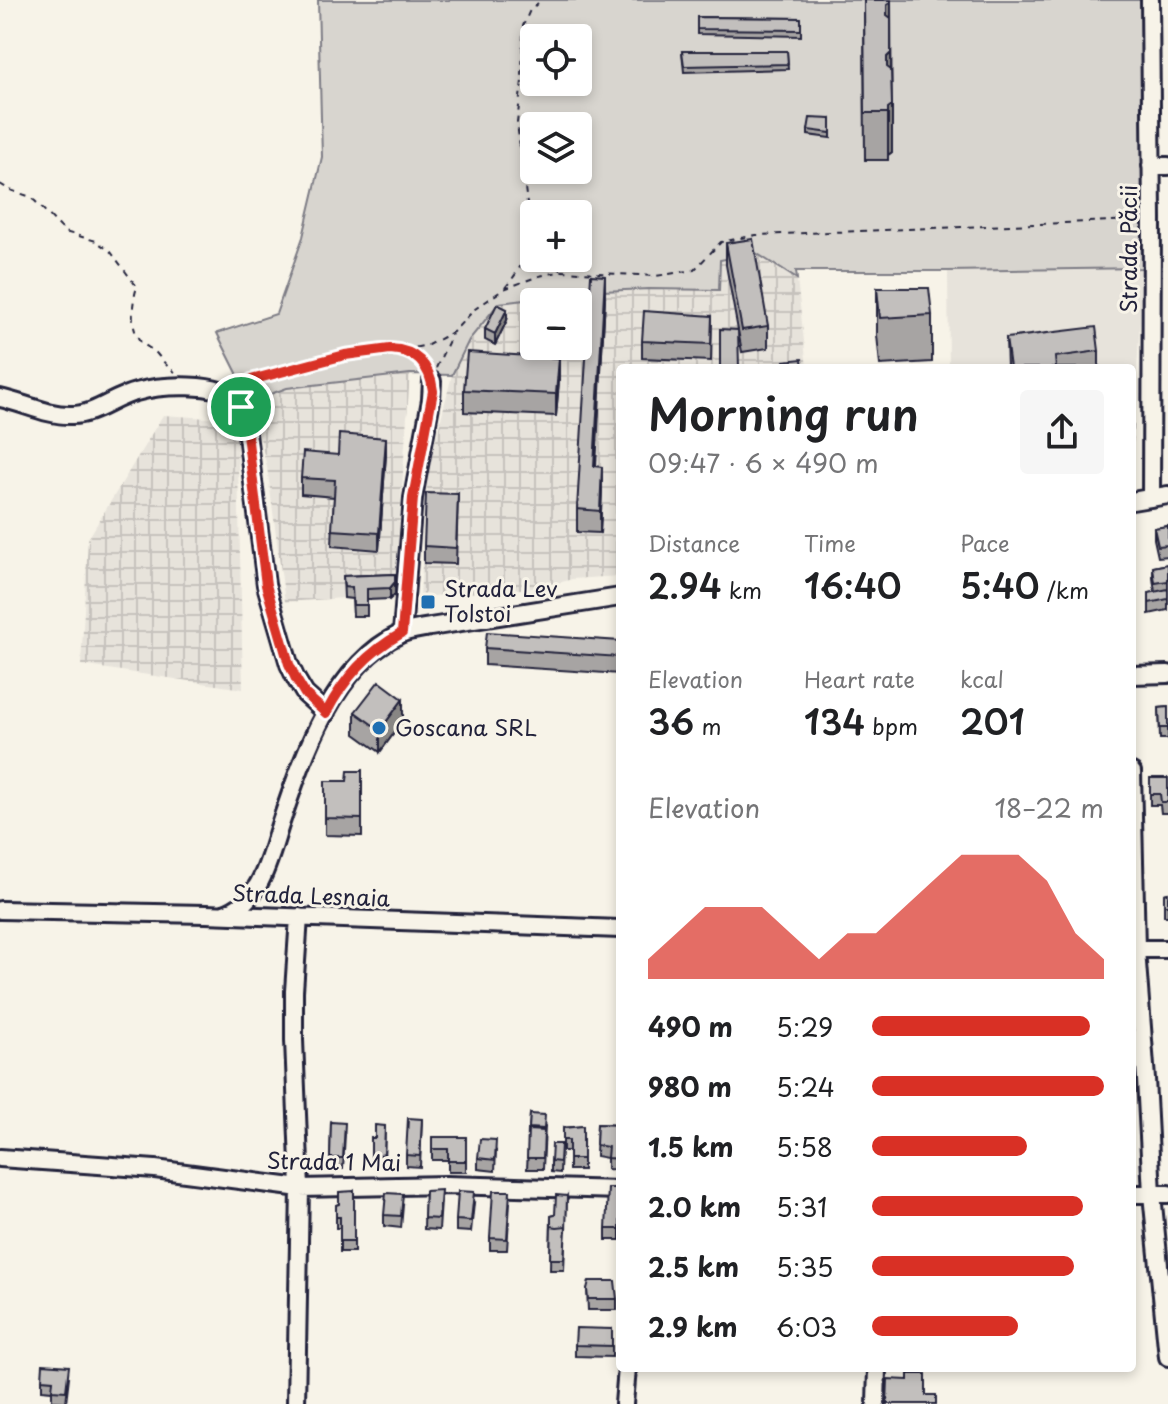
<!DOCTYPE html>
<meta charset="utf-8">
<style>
:root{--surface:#fff;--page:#f6f6f6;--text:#202124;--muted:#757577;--accent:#d93025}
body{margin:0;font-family:"Playpen Sans",sans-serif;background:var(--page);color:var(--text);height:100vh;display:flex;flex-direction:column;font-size:30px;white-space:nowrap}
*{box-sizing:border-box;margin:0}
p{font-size:26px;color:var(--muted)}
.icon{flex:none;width:44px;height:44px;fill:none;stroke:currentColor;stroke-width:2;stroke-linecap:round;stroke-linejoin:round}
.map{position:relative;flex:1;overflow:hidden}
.panel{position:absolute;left:616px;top:364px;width:520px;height:1008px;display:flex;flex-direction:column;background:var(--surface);border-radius:8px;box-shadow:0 4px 12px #0003}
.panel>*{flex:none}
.buttons{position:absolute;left:520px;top:24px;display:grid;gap:16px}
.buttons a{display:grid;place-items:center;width:72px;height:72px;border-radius:8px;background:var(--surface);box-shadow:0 4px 12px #0003;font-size:40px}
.pin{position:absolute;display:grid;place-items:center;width:68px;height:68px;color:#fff;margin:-34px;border:4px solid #fff;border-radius:50%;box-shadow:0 2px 8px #0007}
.round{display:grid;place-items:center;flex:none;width:84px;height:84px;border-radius:8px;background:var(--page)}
.summary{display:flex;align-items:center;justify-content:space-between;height:136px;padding:0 32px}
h1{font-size:44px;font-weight:600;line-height:60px}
.metrics{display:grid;grid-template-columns:repeat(3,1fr);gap:12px;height:136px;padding:8px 32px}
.metrics div{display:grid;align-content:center}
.metrics b{font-size:34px;font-weight:600}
.metrics small{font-size:22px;font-weight:400}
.metrics p{font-size:22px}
.chart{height:224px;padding:16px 32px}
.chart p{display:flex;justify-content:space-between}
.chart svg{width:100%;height:144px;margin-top:8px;fill:var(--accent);opacity:.7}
ul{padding:0 32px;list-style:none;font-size:26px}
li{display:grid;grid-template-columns:128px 96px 1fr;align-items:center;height:60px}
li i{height:20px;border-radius:10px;background:var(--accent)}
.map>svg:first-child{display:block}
.built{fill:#e7e3db}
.industrial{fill:url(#industrial-grid);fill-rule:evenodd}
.garden{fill:#d8d5cf;stroke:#7d7c85;stroke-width:2;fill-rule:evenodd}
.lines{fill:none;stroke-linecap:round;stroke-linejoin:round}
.minor-casing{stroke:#22223b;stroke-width:22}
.path{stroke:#22223b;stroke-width:2;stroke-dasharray:6 6;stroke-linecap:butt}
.minor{stroke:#f7f3e8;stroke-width:16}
.wall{fill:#a7a4a3;stroke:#22223b;stroke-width:2}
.shaded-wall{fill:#888684;stroke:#22223b;stroke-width:2}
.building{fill:#c2bfbd;stroke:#22223b;stroke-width:2}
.route-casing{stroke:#fff;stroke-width:16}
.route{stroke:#d93025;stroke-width:10}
.poi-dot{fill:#1f6fb2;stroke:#f7f3e8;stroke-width:3}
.labels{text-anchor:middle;stroke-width:6;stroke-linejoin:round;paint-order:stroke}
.street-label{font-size:22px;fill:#22223b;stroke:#f7f3e8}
.poi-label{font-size:22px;fill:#22223b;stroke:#f7f3e8;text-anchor:start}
</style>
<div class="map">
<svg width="1168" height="1404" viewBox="0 0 1168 1404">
<defs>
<pattern id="industrial-grid" width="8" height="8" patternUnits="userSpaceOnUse" patternTransform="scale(2)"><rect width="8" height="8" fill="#e7e3db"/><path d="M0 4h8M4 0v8" fill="none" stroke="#c6c2bd"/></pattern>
</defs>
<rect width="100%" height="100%" fill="#f7f3e8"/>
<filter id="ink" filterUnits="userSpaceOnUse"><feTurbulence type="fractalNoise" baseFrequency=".0125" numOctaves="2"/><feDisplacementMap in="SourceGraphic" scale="16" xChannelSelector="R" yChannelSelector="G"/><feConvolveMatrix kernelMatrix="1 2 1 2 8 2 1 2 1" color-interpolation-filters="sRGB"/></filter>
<g filter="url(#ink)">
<path class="built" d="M1143,268L1135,405H1132V368H949L948,271Z"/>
<path class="industrial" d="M756,253L797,279L807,368H620V576L572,579L545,587L420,597L428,471L452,375L469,340L499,303L601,291L649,289L718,290L720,259ZM534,302H578V346H534Z
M410,374L395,586L390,599L344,598L285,602L267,467L251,402L287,388Z
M163,415L237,420L243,689L81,665L88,539Z"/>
<path class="garden" d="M318,0H1144L1143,268L948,271H796L797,279L756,253L720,260L719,290L649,289L601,291L499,303L469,340L452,375L410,374L287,388L251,401L217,333L276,314L303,237L322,157ZM534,38H578V82H534ZM534,126H578V170H534ZM534,214H578V258H534Z"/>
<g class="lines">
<defs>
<path id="minor" d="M1150,0L1152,219L1151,498
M1151,166H1168
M0,398C24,403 48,416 72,415C95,415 114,397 136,392C160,385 220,381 237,401C241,406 243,413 245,418L266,585L289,664L296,679L305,694L326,713
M1132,501L1168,495
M402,633L413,498L431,400L432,381
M1132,675L1168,674
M1132,772L1136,950L1146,1079L1152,1194L1168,1357
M0,910L206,914L620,929
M224,914C261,902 269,859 280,825C302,760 332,666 400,634C409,630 420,629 430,627L620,597
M1132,949H1168
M0,1158L155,1169L300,1188L446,1185L620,1190
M1132,1194H1168
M296,1404L300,1188L294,1040V991L299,917
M624,1404L627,1368
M876,1404L877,1368"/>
</defs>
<use href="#minor" class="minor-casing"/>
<path class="path" d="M0,184L10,190L28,196L35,201L65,232L96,241L111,252L137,287C132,302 129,330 142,343C146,347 153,349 157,354C163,361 167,367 175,372
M534,230L527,204L517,123L522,81L523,26L530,10L539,2
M547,258L561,270
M505,288C524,265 530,251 530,221
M404,350L428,345L443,337L453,332L475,309L504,289L539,276L562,271L656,276L694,270L721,242L756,235L1139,220
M436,368L452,334
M245,390L251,380L259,377L345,355L390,349L404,350L414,355L426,369
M1132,443L1133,420"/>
<use href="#minor" class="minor"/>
</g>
<path class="wall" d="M864,0H891L892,152L888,155V160H865Z
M697,17L801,18V36L697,34Z
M682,51H787L788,69L684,72Z
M831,119V138L808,135V130Z
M726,243L768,326V348L742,352L726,265Z
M877,288L932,315V362L880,365L877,335Z
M605,298L596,466L602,489L600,533L577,532V509Z
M712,316L711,361L642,358V341Z
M507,320L495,345L485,340V329Z
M1006,338L1099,351V368H1007Z
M559,380L556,416L464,412V390Z
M386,454L379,550L332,546L334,497L301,494V478L338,455Z
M458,494L456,564L424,563V546Z
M1168,526V556L1158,557L1154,539V528Z
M1168,564V610L1149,614V593L1155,592L1153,578V567Z
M395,574V594L390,599L367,600V616H353L352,599L344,598L343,576Z
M620,641V674L485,665V648Z
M1168,707V739H1160L1159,708Z
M355,712L403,721L380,752L355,734Z
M362,771V836L325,835V818Z
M1150,778H1168V813H1161L1160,805H1150Z
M1168,893V916H1164V894Z
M530,1114L545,1126L543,1169H527Z
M422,1119L420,1167L406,1166V1155Z
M331,1122L345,1134L343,1169H330Z
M597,1124L620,1125V1170L607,1169V1158L596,1156Z
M583,1126V1170H569V1151H563V1128Z
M432,1137H466V1172H448V1160H432Z
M371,1138H375L384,1165L377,1168L371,1166Z
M561,1144L560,1173L551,1172V1161Z
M496,1151L495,1171L478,1169V1158Z
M620,1188V1240H606V1229Z
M354,1191V1252H340V1228H336V1205L339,1204Z
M425,1191L441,1201L439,1230L424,1229Z
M567,1196L564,1270H550L551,1216L555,1215Z
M510,1202L507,1250H490V1238Z
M474,1203L471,1232L456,1231V1220Z
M403,1205L401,1228L384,1226V1215Z
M587,1289L617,1299V1310H588Z
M612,1329V1357L575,1356V1345Z
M69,1377L66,1402L52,1401V1391L42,1390V1379Z"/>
<path class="shaded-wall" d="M891,2V49L887,15V5Z
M891,53V100L887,104V57Z
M892,105V152L888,155V108Z
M605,276V298L594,488V466Z
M507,309V320L495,345V334Z
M559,358V380L556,416V394Z
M386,438V454L379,550V533Z
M602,467V489L600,533V511Z
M395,582V594L390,599V588Z
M403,699V721L380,752V730Z
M385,1126L384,1165L377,1168V1156Z"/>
<path class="building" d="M864,0H891V2L887,5V15L891,18V53L887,57V67L891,70L892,105L888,108V113H865Z
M697,17L801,18V30L697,29Z
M682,51H787L788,64L684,66Z
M810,118L831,119V133L808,130Z
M753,239L768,326L742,330L726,243Z
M591,275L605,276L594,466L602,467L600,511L577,509Z
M877,288H929L932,315L880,318Z
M497,304L507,309L495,334L485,329Z
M644,311L712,316L711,344L642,341Z
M1096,327L1099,351L1055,357L1056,368H1010L1006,338Z
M720,329L738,330L739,368H720Z
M467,352L559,358L556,394L464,390Z
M802,359L803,368H784V361Z
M339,434L386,438L379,533L332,530L335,480L301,478L303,452L338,455Z
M426,493L458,494L456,548L424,546Z
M1168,526V545L1158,546L1154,528Z
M1168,564V581L1155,583L1153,567Z
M395,574V582L390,588L367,589V605H353L352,588L344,587L343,576Z
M1168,589V599L1149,603V593Z
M487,632L620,641V657L485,648Z
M379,681L403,699L380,730L355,712Z
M1168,707V728H1160L1159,708Z
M348,771H362V819L325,818V781H347Z
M1150,778H1168V802H1161L1160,794H1150Z
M1168,893V905H1164V894Z
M530,1114L545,1115L544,1129L529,1128Z
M408,1118L422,1119L420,1156L406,1155Z
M331,1122L345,1123L343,1158H330Z
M597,1124L620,1125V1159L607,1158L608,1147L596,1145Z
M375,1125L385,1126L384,1154L377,1156L371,1155V1138H375Z
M583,1126V1159H569V1140H563V1128Z
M528,1130L544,1131L543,1158H527Z
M432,1137H466V1161H448V1149H432Z
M480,1139L496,1140L495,1160L478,1158Z
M552,1144H561L560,1162L551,1161Z
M608,1188H620V1229H606Z
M441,1190L439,1219L424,1218L425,1191Z
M354,1191V1241H340V1217H336V1205L339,1204V1192Z
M458,1191L474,1192L471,1221L456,1220Z
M493,1191H510L507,1239L490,1238Z
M386,1193L403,1194L401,1216L384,1215Z
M556,1195L567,1196L566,1232V1226L557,1227L551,1226V1216L555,1215Z
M551,1226L557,1227L566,1226L564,1259H550Z
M589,1281H615L617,1299H588L587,1289Z
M576,1328L612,1329V1346L575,1345Z
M43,1364L69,1366L66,1391L52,1390L53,1380L42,1379Z
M908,1374H926V1395H936V1404H887L888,1379L908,1380Z"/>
</g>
<g class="lines" filter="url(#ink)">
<defs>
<path id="route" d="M390,349C415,350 430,364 433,391L413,498L402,633C367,653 345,677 326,713L305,694L296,679L289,664L266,585L245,418C240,405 241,391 251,380L345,355Z"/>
</defs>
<use href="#route" class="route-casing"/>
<use href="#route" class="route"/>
</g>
<g class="poi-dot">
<rect x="420" y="594" width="16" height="16" rx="4"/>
<circle cx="379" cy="728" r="8"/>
</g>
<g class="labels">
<g class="street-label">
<text transform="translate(1129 249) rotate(-90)" y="8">Strada Păcii</text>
<text transform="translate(311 896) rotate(2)" y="8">Strada Lesnaia</text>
<text transform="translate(334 1162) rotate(1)" y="8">Strada 1 Mai</text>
</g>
<g class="poi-label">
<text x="444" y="597">Strada Lev<tspan x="444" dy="25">Tolstoi</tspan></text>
<text x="395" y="736">Goscana SRL</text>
</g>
</g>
</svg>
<div class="buttons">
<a><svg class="icon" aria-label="locate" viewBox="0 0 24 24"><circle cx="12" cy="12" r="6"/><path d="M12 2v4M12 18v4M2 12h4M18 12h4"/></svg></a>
<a><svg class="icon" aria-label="layers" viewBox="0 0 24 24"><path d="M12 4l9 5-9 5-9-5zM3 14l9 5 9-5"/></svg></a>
<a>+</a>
<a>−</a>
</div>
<div class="pin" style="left:241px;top:407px;background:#1e9e55"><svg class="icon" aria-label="arrive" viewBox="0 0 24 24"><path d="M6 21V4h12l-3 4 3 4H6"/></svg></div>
<section class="panel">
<div class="summary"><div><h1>Morning run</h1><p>09:47 · 6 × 490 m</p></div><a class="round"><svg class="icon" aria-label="share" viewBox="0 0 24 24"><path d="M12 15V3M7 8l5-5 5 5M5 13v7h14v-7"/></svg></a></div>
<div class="metrics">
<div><p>Distance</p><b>2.94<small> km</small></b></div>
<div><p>Time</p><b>16:40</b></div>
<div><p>Pace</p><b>5:40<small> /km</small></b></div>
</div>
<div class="metrics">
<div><p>Elevation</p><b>36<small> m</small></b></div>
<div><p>Heart rate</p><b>134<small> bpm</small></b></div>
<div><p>kcal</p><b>201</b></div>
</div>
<div class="chart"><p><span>Elevation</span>18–22 m</p>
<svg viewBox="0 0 160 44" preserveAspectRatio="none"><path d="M0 44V38L10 30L20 22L30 22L40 22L50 30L60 38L70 30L80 30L90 22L100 14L110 6L120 6L130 6L140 14L150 30L160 38V44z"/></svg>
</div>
<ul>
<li><b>490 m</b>5:29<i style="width:94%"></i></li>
<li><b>980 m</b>5:24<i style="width:100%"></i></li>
<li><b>1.5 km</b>5:58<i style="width:67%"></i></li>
<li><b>2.0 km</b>5:31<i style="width:91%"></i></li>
<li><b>2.5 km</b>5:35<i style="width:87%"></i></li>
<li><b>2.9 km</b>6:03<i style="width:63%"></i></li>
</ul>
</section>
</div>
